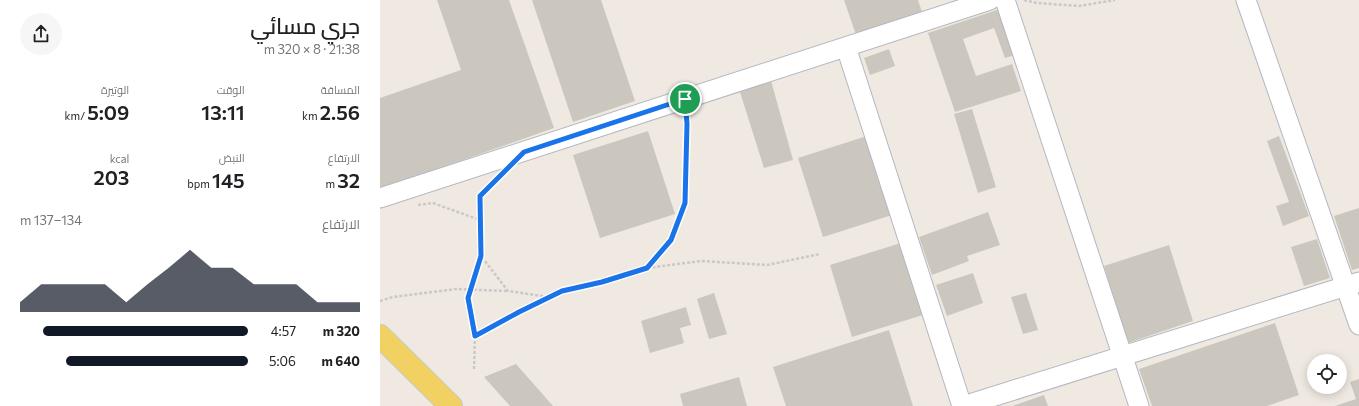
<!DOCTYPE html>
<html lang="ar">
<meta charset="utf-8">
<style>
:root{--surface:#fff;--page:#f6f6f6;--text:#202124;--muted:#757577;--accent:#111827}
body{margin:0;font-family:Commissioner,Cairo,sans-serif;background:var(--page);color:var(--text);direction:rtl;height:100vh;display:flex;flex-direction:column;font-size:15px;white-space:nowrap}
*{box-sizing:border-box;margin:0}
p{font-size:13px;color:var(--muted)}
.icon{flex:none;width:22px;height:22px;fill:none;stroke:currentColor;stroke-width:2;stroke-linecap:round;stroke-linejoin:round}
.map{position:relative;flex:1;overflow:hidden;direction:ltr}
.sheet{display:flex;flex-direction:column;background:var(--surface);width:380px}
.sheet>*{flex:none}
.buttons{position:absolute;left:927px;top:354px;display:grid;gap:8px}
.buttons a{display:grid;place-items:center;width:40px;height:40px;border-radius:50%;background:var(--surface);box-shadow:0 2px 10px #0003;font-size:20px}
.pin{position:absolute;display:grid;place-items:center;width:34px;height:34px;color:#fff;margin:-17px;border:2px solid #fff;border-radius:50%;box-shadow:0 1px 4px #0007}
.round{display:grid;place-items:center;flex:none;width:42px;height:42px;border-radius:21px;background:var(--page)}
.overview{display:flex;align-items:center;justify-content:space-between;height:68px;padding:0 20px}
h1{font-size:22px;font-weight:600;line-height:30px}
.stats{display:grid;grid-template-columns:repeat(3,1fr);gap:6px;height:68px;padding:4px 20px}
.stats div{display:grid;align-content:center}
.stats b{font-size:20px;font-weight:600}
.stats small{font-size:11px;font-weight:400}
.stats p{font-size:11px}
.chart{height:112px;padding:8px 20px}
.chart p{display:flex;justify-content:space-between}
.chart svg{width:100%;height:72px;margin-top:4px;fill:var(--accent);opacity:.7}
ul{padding:0 20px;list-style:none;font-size:13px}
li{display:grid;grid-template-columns:64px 48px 1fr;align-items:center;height:30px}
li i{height:10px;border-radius:5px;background:var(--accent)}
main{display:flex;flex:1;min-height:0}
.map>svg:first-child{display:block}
.building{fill:#cbc7bf}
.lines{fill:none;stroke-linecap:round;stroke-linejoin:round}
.street-casing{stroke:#b4b7c1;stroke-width:21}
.primary-casing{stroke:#c9c9c9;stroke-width:24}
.path{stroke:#c9c9c9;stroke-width:2.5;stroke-dasharray:3 2;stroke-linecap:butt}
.street{stroke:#fff;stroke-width:19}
.primary{stroke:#f2d163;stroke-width:22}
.route-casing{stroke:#fff;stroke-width:8}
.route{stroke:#1a73e8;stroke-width:5}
</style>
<main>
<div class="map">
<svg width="979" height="406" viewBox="0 0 979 406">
<rect width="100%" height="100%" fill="#efe9e1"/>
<path class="building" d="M57,0H129L174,128L0,189V98L81,70Z
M152,0H221L255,101L193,122Z
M464,0H538L542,12L476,35Z
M620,9L635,55L625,58L614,28L583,39L596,76L632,64L641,91L575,112L548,33Z
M509,49L515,66L490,75L484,58Z
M390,77L413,160L384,168L359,89Z
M592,109L616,187L598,193L574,114Z
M268,131L295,214L220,238L193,155Z
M487,136L512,215L443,237L418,158Z
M899,136L929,216L903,226L896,206L909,202L887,141Z
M979,208V268L972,270L954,216Z
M608,212L620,245L587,256L589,261L552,275L539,237Z
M937,239L950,278L924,286L911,247Z
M521,243L543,315L472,337L450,265Z
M789,245L813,321L748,343L724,266Z
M593,273L603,303L567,316L556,285Z
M334,293L347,334L329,339L317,299Z
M646,293L658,330L643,334L631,297Z
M306,307L311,325L300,328L304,343L270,353L261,321Z
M895,323L919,395L887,406H772L759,369Z
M509,330L533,406H406L393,367Z
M136,364L173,406H130L104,377Z
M359,377L367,406H303L300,394Z
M979,379V406H955L976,399L970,382Z
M664,395L668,406H632Z"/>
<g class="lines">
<defs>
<path id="street" d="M625,0L759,406
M866,0L979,325
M466,47L582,406
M0,198L610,0
M583,406L979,282"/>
<path id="primary" d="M0,336L71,406"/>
</defs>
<use href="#street" class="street-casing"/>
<use href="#primary" class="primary-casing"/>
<path class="path" d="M644,0L657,3L699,6L735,0
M116,179L100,196L101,256L128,291L169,297
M38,205L53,203L100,220
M268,268L291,240L305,203L306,116
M0,301L13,297L76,289L128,291
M95,335L88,298L101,256
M94,369L95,335L139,312L182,291L222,282L267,268L321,261L387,265L440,254"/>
<use href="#street" class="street"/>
<use href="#primary" class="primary"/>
</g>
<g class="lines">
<defs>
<path id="route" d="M305,99L307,124L305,203L291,240L267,268L222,282L182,291L139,312L95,336L88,298L101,256L100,196L144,152Z"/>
</defs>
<use href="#route" class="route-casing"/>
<use href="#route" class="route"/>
</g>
</svg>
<div class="buttons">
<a><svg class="icon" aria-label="locate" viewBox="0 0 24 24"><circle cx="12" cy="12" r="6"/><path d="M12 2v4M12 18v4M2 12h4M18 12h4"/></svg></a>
</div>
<div class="pin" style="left:305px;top:99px;background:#1e9e55"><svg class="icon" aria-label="arrive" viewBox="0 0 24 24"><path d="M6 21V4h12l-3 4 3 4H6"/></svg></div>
</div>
<section class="sheet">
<div class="overview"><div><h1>جري مسائي</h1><p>21:38 · 8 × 320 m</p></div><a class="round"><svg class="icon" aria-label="share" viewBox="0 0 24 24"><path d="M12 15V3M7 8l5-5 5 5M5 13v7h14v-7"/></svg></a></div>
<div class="stats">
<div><p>المسافة</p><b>2.56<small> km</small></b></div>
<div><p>الوقت</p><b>13:11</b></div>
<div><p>الوتيرة</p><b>5:09<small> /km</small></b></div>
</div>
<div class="stats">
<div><p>الارتفاع</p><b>32<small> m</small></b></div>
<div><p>النبض</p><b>145<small> bpm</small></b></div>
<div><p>kcal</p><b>203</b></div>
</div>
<div class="chart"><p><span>الارتفاع</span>134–137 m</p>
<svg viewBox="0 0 160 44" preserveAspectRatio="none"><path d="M0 44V38L10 27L20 27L30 27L40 27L50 38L60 27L70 17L80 6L90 17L100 17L110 27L120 27L130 27L140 38L150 38L160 38V44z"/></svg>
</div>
<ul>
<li><b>320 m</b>4:57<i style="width:90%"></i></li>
<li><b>640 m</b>5:06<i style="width:80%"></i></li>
</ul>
</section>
</main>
